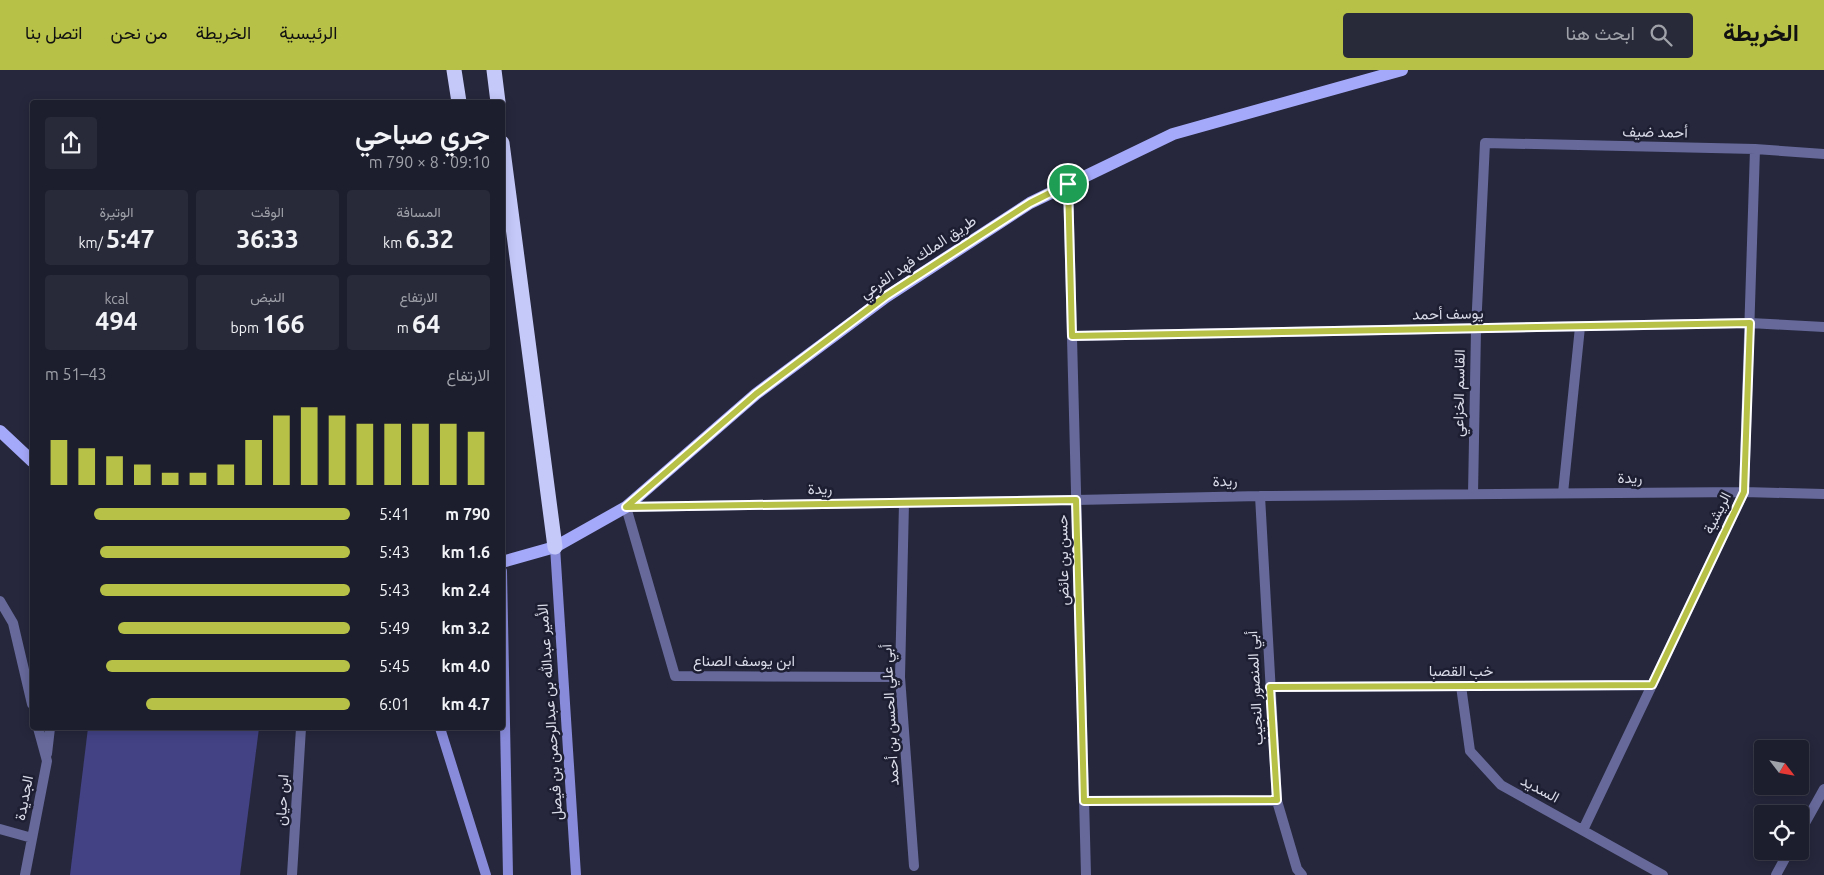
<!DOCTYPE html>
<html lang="ar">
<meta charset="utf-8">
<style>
:root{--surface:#1c1d2d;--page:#292a39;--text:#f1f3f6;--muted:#a0a2aa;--line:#3a3b49;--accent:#b8c147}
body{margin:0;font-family:Ubuntu,Vazirmatn,sans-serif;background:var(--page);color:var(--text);direction:rtl;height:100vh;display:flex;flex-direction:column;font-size:19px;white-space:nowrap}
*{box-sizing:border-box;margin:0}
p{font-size:16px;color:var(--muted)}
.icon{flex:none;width:28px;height:28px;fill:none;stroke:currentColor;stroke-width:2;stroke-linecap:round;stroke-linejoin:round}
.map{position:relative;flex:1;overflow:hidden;direction:ltr}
.panel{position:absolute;left:30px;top:30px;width:475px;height:630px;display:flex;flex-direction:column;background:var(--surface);border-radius:5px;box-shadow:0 2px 12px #0003,0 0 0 1px var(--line);direction:rtl}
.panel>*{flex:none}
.needle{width:32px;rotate:121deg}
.buttons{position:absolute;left:1754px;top:670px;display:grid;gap:10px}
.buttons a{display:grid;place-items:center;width:55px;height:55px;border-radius:5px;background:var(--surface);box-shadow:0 2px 12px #0003,0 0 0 1px var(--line);font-size:25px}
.pin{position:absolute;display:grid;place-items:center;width:42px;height:42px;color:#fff;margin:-21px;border:2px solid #fff;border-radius:50%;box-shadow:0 1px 5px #0007}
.round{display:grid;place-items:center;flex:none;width:52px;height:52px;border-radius:5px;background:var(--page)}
.head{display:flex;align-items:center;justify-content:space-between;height:85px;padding:0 15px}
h1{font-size:28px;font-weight:600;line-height:38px}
.figures{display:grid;grid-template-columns:repeat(3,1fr);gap:8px;height:85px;padding:5px 15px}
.figures div{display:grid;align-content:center;border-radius:5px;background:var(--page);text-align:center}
.figures b{font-size:25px;font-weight:600}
.figures small{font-size:14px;font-weight:400}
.figures p{font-size:14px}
.chart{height:140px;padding:10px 15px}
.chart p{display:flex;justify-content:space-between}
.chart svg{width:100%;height:90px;margin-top:5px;stroke:var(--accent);stroke-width:6}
ul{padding:0 15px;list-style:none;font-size:16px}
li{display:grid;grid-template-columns:80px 60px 1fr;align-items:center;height:38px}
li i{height:12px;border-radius:6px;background:var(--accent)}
header{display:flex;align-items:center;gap:30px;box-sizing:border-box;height:70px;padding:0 25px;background:var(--accent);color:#111}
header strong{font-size:24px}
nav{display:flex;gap:28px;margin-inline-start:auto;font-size:18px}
.search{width:350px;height:45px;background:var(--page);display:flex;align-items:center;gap:12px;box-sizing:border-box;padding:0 18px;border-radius:5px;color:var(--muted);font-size:19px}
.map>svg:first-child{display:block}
.green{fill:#434285}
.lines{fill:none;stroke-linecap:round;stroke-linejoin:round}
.street{stroke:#66699a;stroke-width:10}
.secondary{stroke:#888bda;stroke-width:10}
.primary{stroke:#a5a9fa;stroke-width:12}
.highway{stroke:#c5c9fa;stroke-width:15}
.route-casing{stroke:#fff;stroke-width:10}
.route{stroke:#b8c147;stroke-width:6}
.labels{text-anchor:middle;stroke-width:5;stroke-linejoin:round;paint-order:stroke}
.street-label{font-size:15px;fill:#dadbe9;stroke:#1d1e31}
</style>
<header>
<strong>الخريطة</strong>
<div class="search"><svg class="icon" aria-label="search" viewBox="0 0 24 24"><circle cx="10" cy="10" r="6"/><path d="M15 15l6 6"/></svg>ابحث هنا</div>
<nav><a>الرئيسية</a><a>الخريطة</a><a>من نحن</a><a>اتصل بنا</a></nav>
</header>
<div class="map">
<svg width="1824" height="805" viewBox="0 0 1824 805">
<rect width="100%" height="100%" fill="#26273c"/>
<path class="green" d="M88,658H259L240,805H70Z"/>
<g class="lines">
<path class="street" d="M1068,114L1086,805
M1072,266L1750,253L1824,257
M1563,423L1580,257
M1473,424L1476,259L1485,73L1755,79L1824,84
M1260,426L1277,731L1297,799L1302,805
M904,433L900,607L914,796
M0,531L13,553L32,634
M900,607L675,606L626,437L1076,430L1260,426L1744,422L1824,424
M1461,616L1470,681L1501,715L1663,805
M1270,617L1652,615
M47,684L50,658
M1084,731H1277
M0,759L32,768
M1583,760L1744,422L1755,79
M1800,762L1824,719
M25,805L47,691L38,658
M292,805L301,658
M1776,805L1789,781"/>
<path class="secondary" d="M555,477L576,805
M502,501L508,805
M440,658L486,805"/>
<path class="primary" d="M0,361L32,391
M502,492L555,477L626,437L756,324L886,227L1030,133L1173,64L1402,0"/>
<path class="highway" d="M454,0L459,32
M494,0L498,32
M502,73L555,477"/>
</g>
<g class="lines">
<defs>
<path id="route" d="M1068,114L1072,266L1750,253L1744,422L1652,615L1270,617L1277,730L1084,731L1076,430L626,437L756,324L886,226L1030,133Z"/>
</defs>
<use href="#route" class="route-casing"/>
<use href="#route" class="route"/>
</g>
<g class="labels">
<g class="street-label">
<text transform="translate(1655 62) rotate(1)" y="5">أحمد ضيف</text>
<text transform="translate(918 187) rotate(-34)" y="5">طريق الملك فهد الفرعي</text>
<text transform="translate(1448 244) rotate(-1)" y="5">يوسف أحمد</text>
<text transform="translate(1459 323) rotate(-89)" y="5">القاسم الخزاعي</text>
<text x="1630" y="413">ريدة</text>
<text transform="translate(1225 411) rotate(-2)" y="5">ريدة</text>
<text transform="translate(820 419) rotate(-1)" y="5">ريدة</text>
<text transform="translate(1717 443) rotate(-64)" y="5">الريشية</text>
<text transform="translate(1063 490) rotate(-91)" y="5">حسن بن عائض</text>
<text x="744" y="596">ابن يوسف الصناع</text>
<text x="1461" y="606">خب القصبا</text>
<text transform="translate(1255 618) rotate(-93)" y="5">أبي المنصور النجيب</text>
<text transform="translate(550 642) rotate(-94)" y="5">الأمير عبدالله بن عبدالرحمن بن فيصل</text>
<text transform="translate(890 645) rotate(-93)" y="5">أبي علي الحسن بن أحمد</text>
<text transform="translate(1540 719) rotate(28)" y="5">السديد</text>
<text transform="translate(24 728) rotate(-79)" y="5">الجديدة</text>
<text transform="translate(282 730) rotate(-87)" y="5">ابن حيان</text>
</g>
</g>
</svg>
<div class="buttons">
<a><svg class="needle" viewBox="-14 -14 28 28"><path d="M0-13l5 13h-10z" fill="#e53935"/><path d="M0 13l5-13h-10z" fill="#a0a2aa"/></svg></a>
<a><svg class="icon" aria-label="locate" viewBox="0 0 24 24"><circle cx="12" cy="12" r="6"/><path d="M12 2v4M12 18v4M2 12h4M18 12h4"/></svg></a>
</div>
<div class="pin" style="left:1068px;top:114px;background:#1e9e55"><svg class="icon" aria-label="arrive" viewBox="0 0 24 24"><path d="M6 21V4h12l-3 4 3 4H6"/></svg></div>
<section class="panel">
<div class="head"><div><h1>جري صباحي</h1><p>09:10 · 8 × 790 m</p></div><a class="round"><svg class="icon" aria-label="share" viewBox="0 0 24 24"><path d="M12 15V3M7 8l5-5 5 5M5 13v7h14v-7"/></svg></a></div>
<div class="figures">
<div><p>المسافة</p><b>6.32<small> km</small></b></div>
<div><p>الوقت</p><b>36:33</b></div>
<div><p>الوتيرة</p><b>5:47<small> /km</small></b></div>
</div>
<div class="figures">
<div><p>الارتفاع</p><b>64<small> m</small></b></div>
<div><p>النبض</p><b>166<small> bpm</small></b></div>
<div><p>kcal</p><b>494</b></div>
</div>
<div class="chart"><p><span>الارتفاع</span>43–51 m</p>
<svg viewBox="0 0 160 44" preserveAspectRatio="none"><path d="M5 44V22M15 44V26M25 44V30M35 44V34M45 44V38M55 44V38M65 44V34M75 44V22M85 44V10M95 44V6M105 44V10M115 44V14M125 44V14M135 44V14M145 44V14M155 44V18"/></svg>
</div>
<ul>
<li><b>790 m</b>5:41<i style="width:84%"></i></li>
<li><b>1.6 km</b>5:43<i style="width:82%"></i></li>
<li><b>2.4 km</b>5:43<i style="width:82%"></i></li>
<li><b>3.2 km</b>5:49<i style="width:76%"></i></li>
<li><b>4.0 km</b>5:45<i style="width:80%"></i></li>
<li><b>4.7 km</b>6:01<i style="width:67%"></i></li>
</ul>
</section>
</div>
